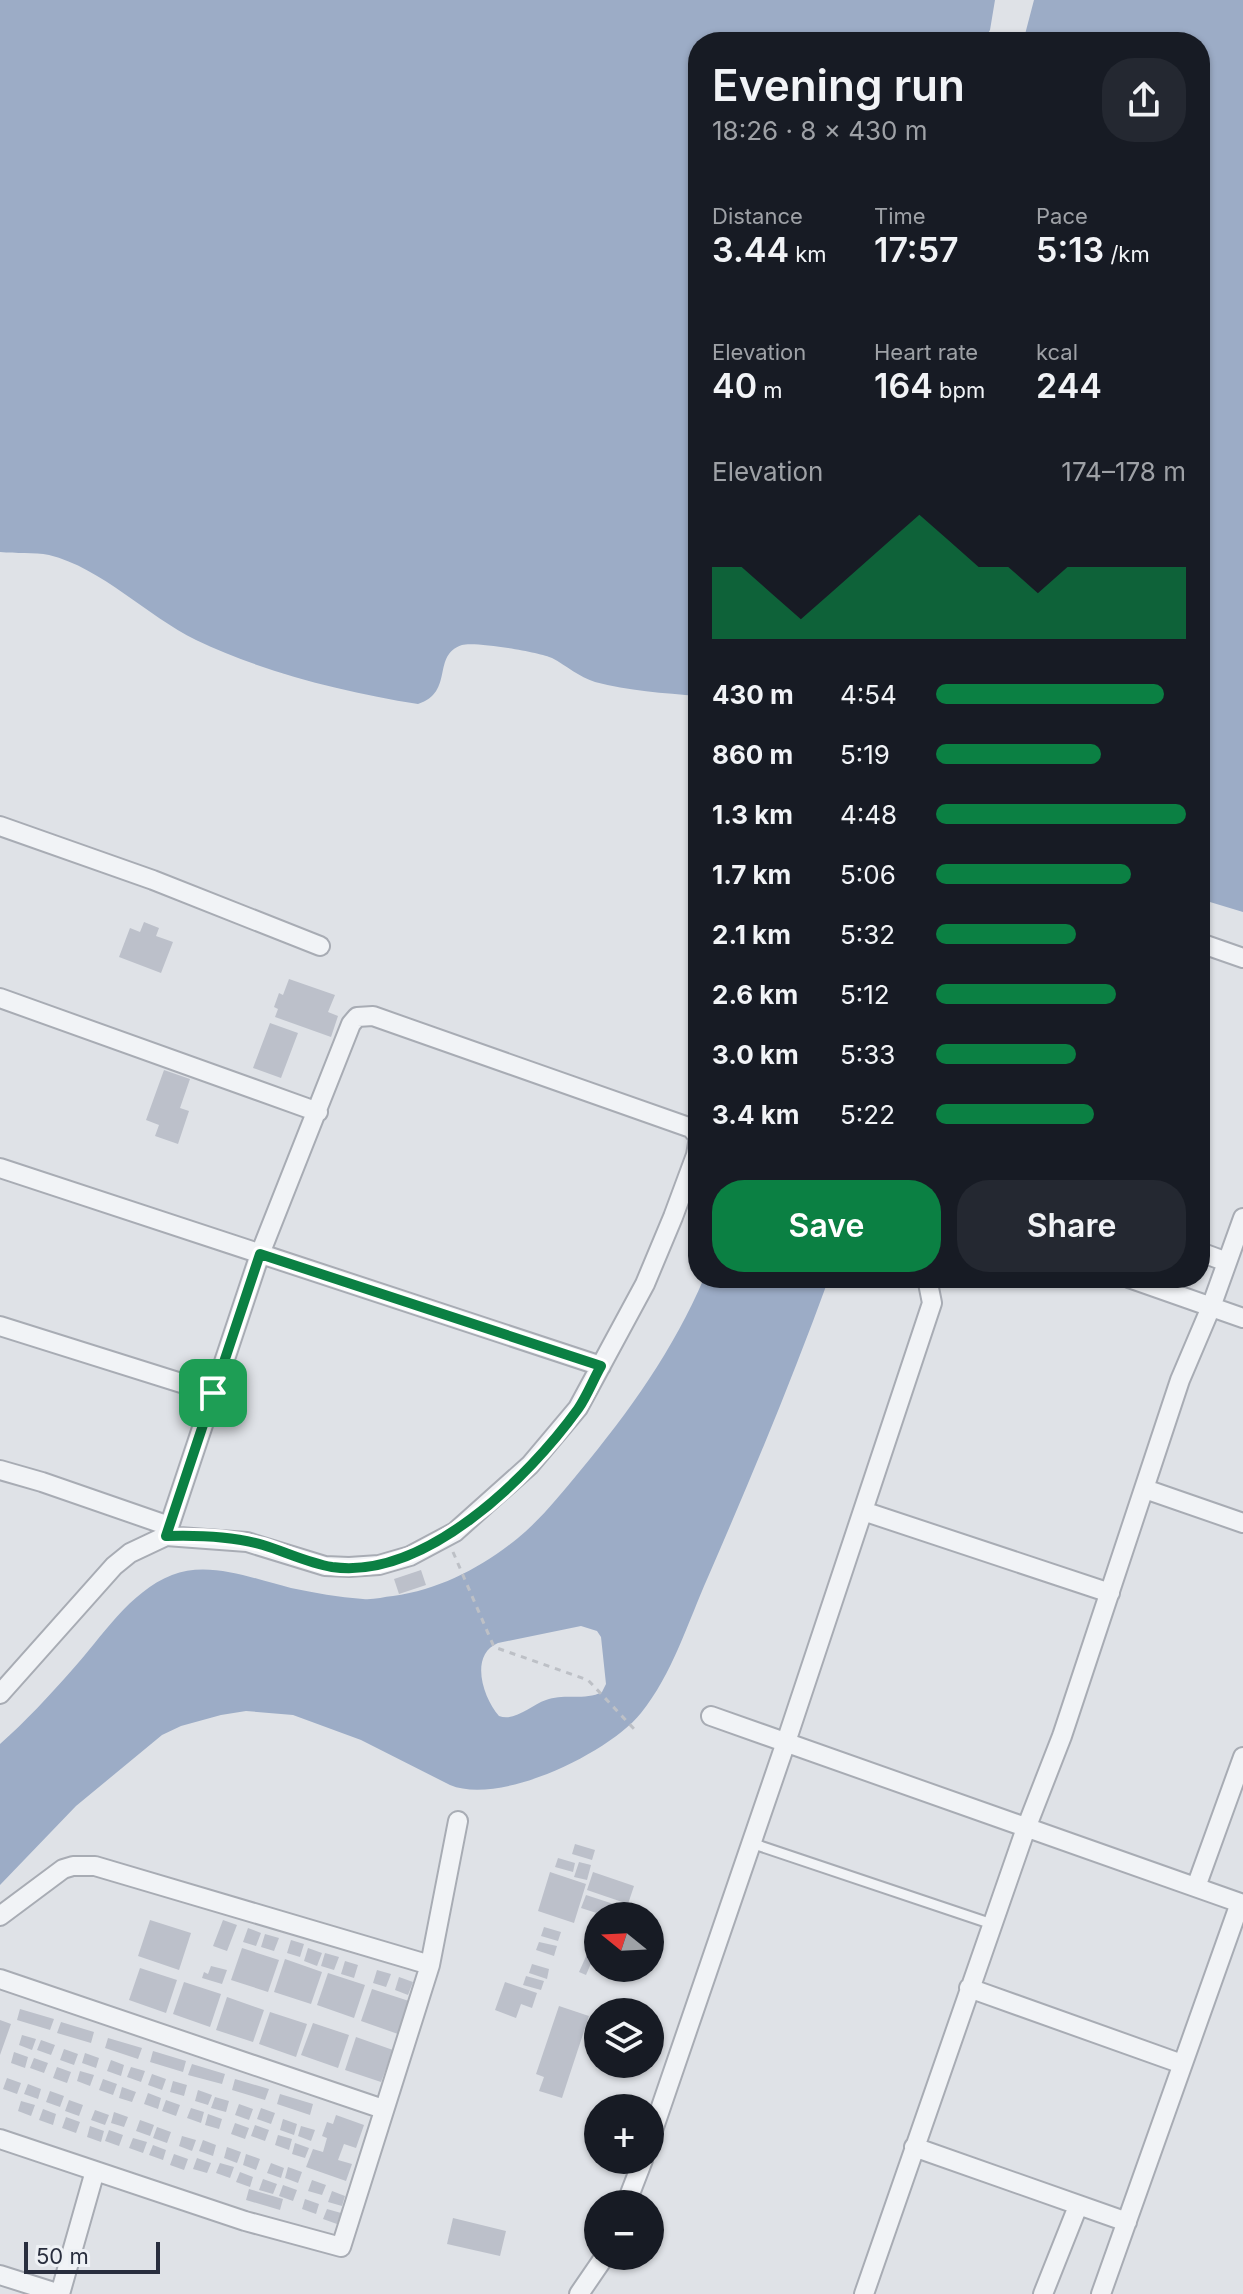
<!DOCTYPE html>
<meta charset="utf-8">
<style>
:root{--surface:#171b24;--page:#242831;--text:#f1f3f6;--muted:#9ea1a6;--accent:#0b8043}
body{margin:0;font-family:Inter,sans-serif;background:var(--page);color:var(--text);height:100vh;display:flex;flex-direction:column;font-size:30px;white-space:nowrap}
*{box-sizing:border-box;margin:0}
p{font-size:26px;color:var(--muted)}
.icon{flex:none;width:44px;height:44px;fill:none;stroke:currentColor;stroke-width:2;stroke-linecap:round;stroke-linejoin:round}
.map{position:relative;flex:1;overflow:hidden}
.sheet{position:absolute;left:688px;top:32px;width:522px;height:1256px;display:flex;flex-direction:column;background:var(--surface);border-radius:32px;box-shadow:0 2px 6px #0004}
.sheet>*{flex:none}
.needle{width:52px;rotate:288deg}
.controls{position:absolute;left:584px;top:1902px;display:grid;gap:16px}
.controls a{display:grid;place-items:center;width:80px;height:80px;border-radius:50%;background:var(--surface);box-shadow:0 2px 6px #0004;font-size:40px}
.scale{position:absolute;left:24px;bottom:20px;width:136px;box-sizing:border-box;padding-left:8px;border:4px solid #292e3e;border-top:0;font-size:22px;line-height:28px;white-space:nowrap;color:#292e3e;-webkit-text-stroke:6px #eef1f5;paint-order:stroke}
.pin{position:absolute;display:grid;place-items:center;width:68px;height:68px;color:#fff;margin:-34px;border-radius:16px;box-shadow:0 4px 12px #0006}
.round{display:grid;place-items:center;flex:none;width:84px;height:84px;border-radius:32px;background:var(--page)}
.headline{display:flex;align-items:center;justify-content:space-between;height:136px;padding:0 24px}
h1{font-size:44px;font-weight:600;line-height:60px}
.figures{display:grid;grid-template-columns:repeat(3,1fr);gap:12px;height:136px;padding:8px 24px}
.figures div{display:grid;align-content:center}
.figures b{font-size:34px;font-weight:600}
.figures small{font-size:22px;font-weight:400}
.figures p{font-size:22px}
.chart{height:224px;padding:16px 24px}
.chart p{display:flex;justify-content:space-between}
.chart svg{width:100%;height:144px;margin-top:8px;fill:var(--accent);opacity:.7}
.primary-button{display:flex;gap:16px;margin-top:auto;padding:16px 24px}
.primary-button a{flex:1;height:92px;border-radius:32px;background:var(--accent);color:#fff;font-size:32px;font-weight:600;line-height:92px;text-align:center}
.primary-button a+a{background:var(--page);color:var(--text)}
ul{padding:0 24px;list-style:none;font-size:26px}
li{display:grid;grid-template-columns:128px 96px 1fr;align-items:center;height:60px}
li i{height:20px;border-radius:10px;background:var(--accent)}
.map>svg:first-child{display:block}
.water{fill:#9cacc6;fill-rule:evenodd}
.building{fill:#bcc0ca}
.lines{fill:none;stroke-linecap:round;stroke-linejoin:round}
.service-casing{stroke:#a8acb4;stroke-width:13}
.minor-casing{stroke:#a8acb4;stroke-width:22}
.path{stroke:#bdc0c6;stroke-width:3;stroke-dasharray:6 6;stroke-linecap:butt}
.service{stroke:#f1f3f6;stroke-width:9}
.minor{stroke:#f1f3f6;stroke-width:18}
.route-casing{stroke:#fff;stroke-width:16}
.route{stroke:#0b8043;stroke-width:10}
</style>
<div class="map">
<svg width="1243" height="2294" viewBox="0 0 1243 2294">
<rect width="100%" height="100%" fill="#dfe2e7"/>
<path class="water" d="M0,0H995L990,30L983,42H698V696C664,693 628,691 595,682C579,677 567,666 552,658C540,652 474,641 462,645C431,655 455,692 418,704C344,692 265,673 196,640C147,616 102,568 49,555C34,552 16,554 0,552Z
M1034,0H1243V912L1200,899V42H1023Z
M704,1278H829C792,1380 751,1478 708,1577C688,1622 672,1675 641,1713C609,1753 500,1806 450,1785L361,1740L293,1715L246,1711L221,1715L181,1726L162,1735L76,1806L0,1885V1744C26,1721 49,1696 72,1670C102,1637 129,1592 172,1575C209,1560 254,1579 291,1588C315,1593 338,1597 363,1599C373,1600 383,1597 393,1596C441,1589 480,1568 518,1538C541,1519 561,1494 580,1471C629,1412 674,1349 704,1278ZM581,1626L597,1631L601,1637L606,1684L602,1692C585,1701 564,1693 546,1700C531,1705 515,1722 499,1716C483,1698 469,1655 498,1643Z"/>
<path class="building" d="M144,922L159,928L156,936L173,942L161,973L119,957L130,928L140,932Z
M289,979L335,995L328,1012L338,1016L331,1037L275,1017L278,1009L274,1007L279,993L283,995Z
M270,1023L298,1033L281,1078L253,1068Z
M164,1070L190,1079L180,1108L189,1111L178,1144L155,1136L159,1125L146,1120Z
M421,1570L426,1585L399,1594L394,1579Z
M575,1844L595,1850L592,1860L572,1854Z
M558,1858L575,1863L573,1872L555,1867Z
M579,1862L591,1865L587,1880L574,1877Z
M550,1872L586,1884L574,1923L538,1911Z
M593,1872L634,1886L628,1904L587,1890Z
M586,1895L626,1908L623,1916H606L581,1908Z
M150,1920L191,1933L179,1970L138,1956Z
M223,1920L237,1925L227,1951L213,1946Z
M544,1927L561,1932L558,1941L541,1936Z
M248,1928L261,1933L256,1946L243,1942Z
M265,1934L279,1938L274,1951L261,1947Z
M291,1940L304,1944L300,1957L287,1953Z
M539,1942L557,1946L554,1956L536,1950Z
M592,1943L598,1947L586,1975L579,1972Z
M242,1948L279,1960L268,1992L231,1980Z
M308,1948L322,1953L317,1966L304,1961Z
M325,1953L339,1957L334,1970L321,1966Z
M285,1959L322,1972L311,2004L274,1992Z
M345,1961L358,1965L354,1978L341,1974Z
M532,1964L549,1969L547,1979L529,1973Z
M211,1966L227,1970L222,1984L202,1978L204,1972L208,1974Z
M140,1968L177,1980L166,2013L129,2000Z
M377,1970L391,1974L386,1987L373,1983Z
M328,1973L365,1985L354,2018L317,2005Z
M526,1976L544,1981L541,1990L523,1985Z
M399,1977L413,1982L408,1995L395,1990Z
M184,1982L221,1994L210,2027L173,2014Z
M505,1982L537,1993L532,2008L521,2004L516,2018L495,2010Z
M372,1989L409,2001L398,2034L361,2021Z
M227,1997L264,2010L253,2042L216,2030Z
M559,2006L589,2016L562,2098L539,2091L544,2077L536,2074Z
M20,2009L54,2019L50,2030L17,2020Z
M270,2012L307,2024L296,2057L259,2044Z
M0,2020L11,2024L0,2055Z
M61,2022L94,2032L91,2043L57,2033Z
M313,2023L349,2035L338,2068L301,2055Z
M22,2035L36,2039L32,2050L19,2045Z
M356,2037L393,2050L381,2082L345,2070Z
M108,2038L142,2048L138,2059L105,2048Z
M41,2040L55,2045L51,2055L37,2050Z
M64,2049L78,2054L74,2065L60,2060Z
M153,2051L186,2061L183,2072L150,2062Z
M14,2052L28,2057L25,2068L11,2063Z
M85,2053L99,2058L96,2068L82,2063Z
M34,2058L48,2063L44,2073L30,2068Z
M111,2060L124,2065L121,2076L107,2071Z
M192,2064L225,2074L222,2084L188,2075Z
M57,2067L71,2072L67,2083L53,2078Z
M131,2067L145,2071L141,2082L127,2077Z
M80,2071L94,2075L90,2086L77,2081Z
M152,2074L166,2079L162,2090L148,2085Z
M7,2078L21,2083L17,2094L3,2089Z
M103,2079L117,2084L113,2095L99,2090Z
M235,2079L269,2089L265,2100L232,2090Z
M173,2081L187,2085L184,2096L170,2092Z
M28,2084L41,2089L38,2099L24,2094Z
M122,2087L136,2092L132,2102L119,2098Z
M198,2090L212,2095L208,2105L195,2101Z
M50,2091L64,2096L60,2107L46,2102Z
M148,2093L161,2098L158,2109L144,2104Z
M280,2094L313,2104L310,2115L277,2104Z
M215,2097L229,2101L226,2112L211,2108Z
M69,2100L83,2105L79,2116L65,2111Z
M166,2100L180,2105L176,2116L162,2111Z
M21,2101L35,2105L31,2116L18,2111Z
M239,2104L253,2109L249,2120L235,2115Z
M191,2108L204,2112L201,2123L187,2118Z
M261,2108L275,2113L271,2124L257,2119Z
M43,2109L56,2114L53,2125L39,2120Z
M95,2110L109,2115L105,2125L91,2120Z
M114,2112L128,2117L124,2127L111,2123Z
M208,2114L222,2119L219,2129L205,2125Z
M336,2115L364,2125L356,2148L344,2144L338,2160L352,2164L346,2181L306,2167L313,2149L323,2152L327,2138L322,2136L327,2122L333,2124Z
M66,2117L80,2122L76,2133L62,2128Z
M283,2119L297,2124L294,2135L280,2130Z
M140,2120L154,2125L150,2136L136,2131Z
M235,2123L249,2128L245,2139L231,2134Z
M255,2125L269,2130L265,2141L251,2136Z
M90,2126L104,2131L101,2142L87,2137Z
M301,2126L315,2130L311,2141L298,2136Z
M157,2127L171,2132L167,2143L153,2138Z
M109,2130L123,2135L119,2146L105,2141Z
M278,2135L292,2139L289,2150L275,2145Z
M182,2136L196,2140L192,2151L179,2146Z
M133,2138L147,2142L143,2153L129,2148Z
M203,2140L216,2145L213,2156L199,2151Z
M295,2143L309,2148L305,2158L292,2154Z
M153,2145L166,2150L163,2160L149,2155Z
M227,2147L241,2152L237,2163L224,2158Z
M174,2154L188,2159L184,2170L170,2165Z
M246,2154L260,2159L256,2170L243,2165Z
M197,2158L211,2163L207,2173L193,2169Z
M220,2163L234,2167L230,2178L216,2173Z
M271,2163L284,2168L281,2178L267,2173Z
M288,2167L302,2172L298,2183L285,2178Z
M240,2172L253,2177L250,2187L236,2182Z
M263,2179L277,2184L273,2194L259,2190Z
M312,2180L326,2185L322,2195L308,2191Z
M283,2185L297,2190L293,2201L279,2196Z
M249,2189L283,2199L280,2210L246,2200Z
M332,2191L345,2196L342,2206L328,2202Z
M305,2199L319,2204L316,2214L302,2209Z
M327,2209L341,2213L337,2224L323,2219Z
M453,2218L506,2231L500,2256L447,2244Z"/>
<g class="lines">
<defs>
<path id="service" d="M751,1843L992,1924"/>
<path id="minor" d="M0,826L153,880L320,946
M1200,943L1243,958
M0,998L318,1112
M0,1168L601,1366
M1200,1252L1227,1262
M1129,1278L1243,1318
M0,1326L213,1393
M0,1470L42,1482L169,1526
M1145,1489L1243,1523
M863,1511L1110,1593
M166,1536L260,1254L351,1024L357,1017L373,1016L691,1128L698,1136
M0,1694L114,1566L130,1553L166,1536L247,1542L325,1566L349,1567L379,1565L410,1556L455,1532L530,1465L578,1408L645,1284L673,1217L696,1155L698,1143
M711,1716L1243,1904
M1196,1887L1243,1757
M0,1916L63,1869L73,1866H95L430,1965
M0,1979L383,2109
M969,1988L1182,2064
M0,2139L245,2221L341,2247L430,1965L458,1821
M650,2139L786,1742L932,1303L927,1278
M914,2147L1127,2222
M626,2204L643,2160
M0,2275L60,2294
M60,2294L95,2171
M579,2294L605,2256
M864,2294L1025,1831L1062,1736L1180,1380L1211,1307L1243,1218
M1043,2294L1078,2206
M1101,2294L1240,1903"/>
</defs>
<use href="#service" class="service-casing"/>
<use href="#minor" class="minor-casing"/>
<path class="path" d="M453,1552L494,1647L588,1680L636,1731"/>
<use href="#service" class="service"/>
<use href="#minor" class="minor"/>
</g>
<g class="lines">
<defs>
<path id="route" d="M260,1254L601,1366C593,1380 587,1396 578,1409C528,1478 425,1580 332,1567C308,1563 286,1552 263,1545C232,1536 198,1535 166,1536Z"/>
</defs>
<use href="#route" class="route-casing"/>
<use href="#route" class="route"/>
</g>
</svg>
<div class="controls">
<a><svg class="needle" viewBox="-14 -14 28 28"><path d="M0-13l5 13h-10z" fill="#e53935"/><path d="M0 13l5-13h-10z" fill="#9ea1a6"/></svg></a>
<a><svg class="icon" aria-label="layers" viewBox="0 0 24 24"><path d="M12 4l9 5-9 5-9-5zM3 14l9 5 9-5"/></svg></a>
<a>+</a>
<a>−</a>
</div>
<div class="scale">50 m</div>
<div class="pin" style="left:213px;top:1393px;background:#1e9e55"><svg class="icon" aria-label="arrive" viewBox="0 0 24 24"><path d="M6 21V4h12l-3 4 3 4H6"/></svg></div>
<section class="sheet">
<div class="headline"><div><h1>Evening run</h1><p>18:26 · 8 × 430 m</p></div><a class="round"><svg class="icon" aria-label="share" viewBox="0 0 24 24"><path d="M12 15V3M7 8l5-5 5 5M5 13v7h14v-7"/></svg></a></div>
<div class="figures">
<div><p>Distance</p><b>3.44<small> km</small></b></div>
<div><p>Time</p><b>17:57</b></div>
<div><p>Pace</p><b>5:13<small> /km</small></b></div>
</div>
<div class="figures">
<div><p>Elevation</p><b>40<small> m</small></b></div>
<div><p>Heart rate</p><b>164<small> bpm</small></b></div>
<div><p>kcal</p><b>244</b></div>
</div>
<div class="chart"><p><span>Elevation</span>174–178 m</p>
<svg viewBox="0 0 160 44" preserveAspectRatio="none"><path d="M0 44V22L10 22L20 30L30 38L40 30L50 22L60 14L70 6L80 14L90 22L100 22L110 30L120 22L130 22L140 22L150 22L160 22V44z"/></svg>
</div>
<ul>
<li><b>430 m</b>4:54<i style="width:91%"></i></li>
<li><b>860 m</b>5:19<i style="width:66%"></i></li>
<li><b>1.3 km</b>4:48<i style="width:100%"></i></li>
<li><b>1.7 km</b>5:06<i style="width:78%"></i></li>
<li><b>2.1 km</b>5:32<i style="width:56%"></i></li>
<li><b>2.6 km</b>5:12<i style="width:72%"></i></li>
<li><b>3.0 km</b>5:33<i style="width:56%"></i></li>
<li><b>3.4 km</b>5:22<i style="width:63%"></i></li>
</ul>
<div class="primary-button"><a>Save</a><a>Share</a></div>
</section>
</div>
